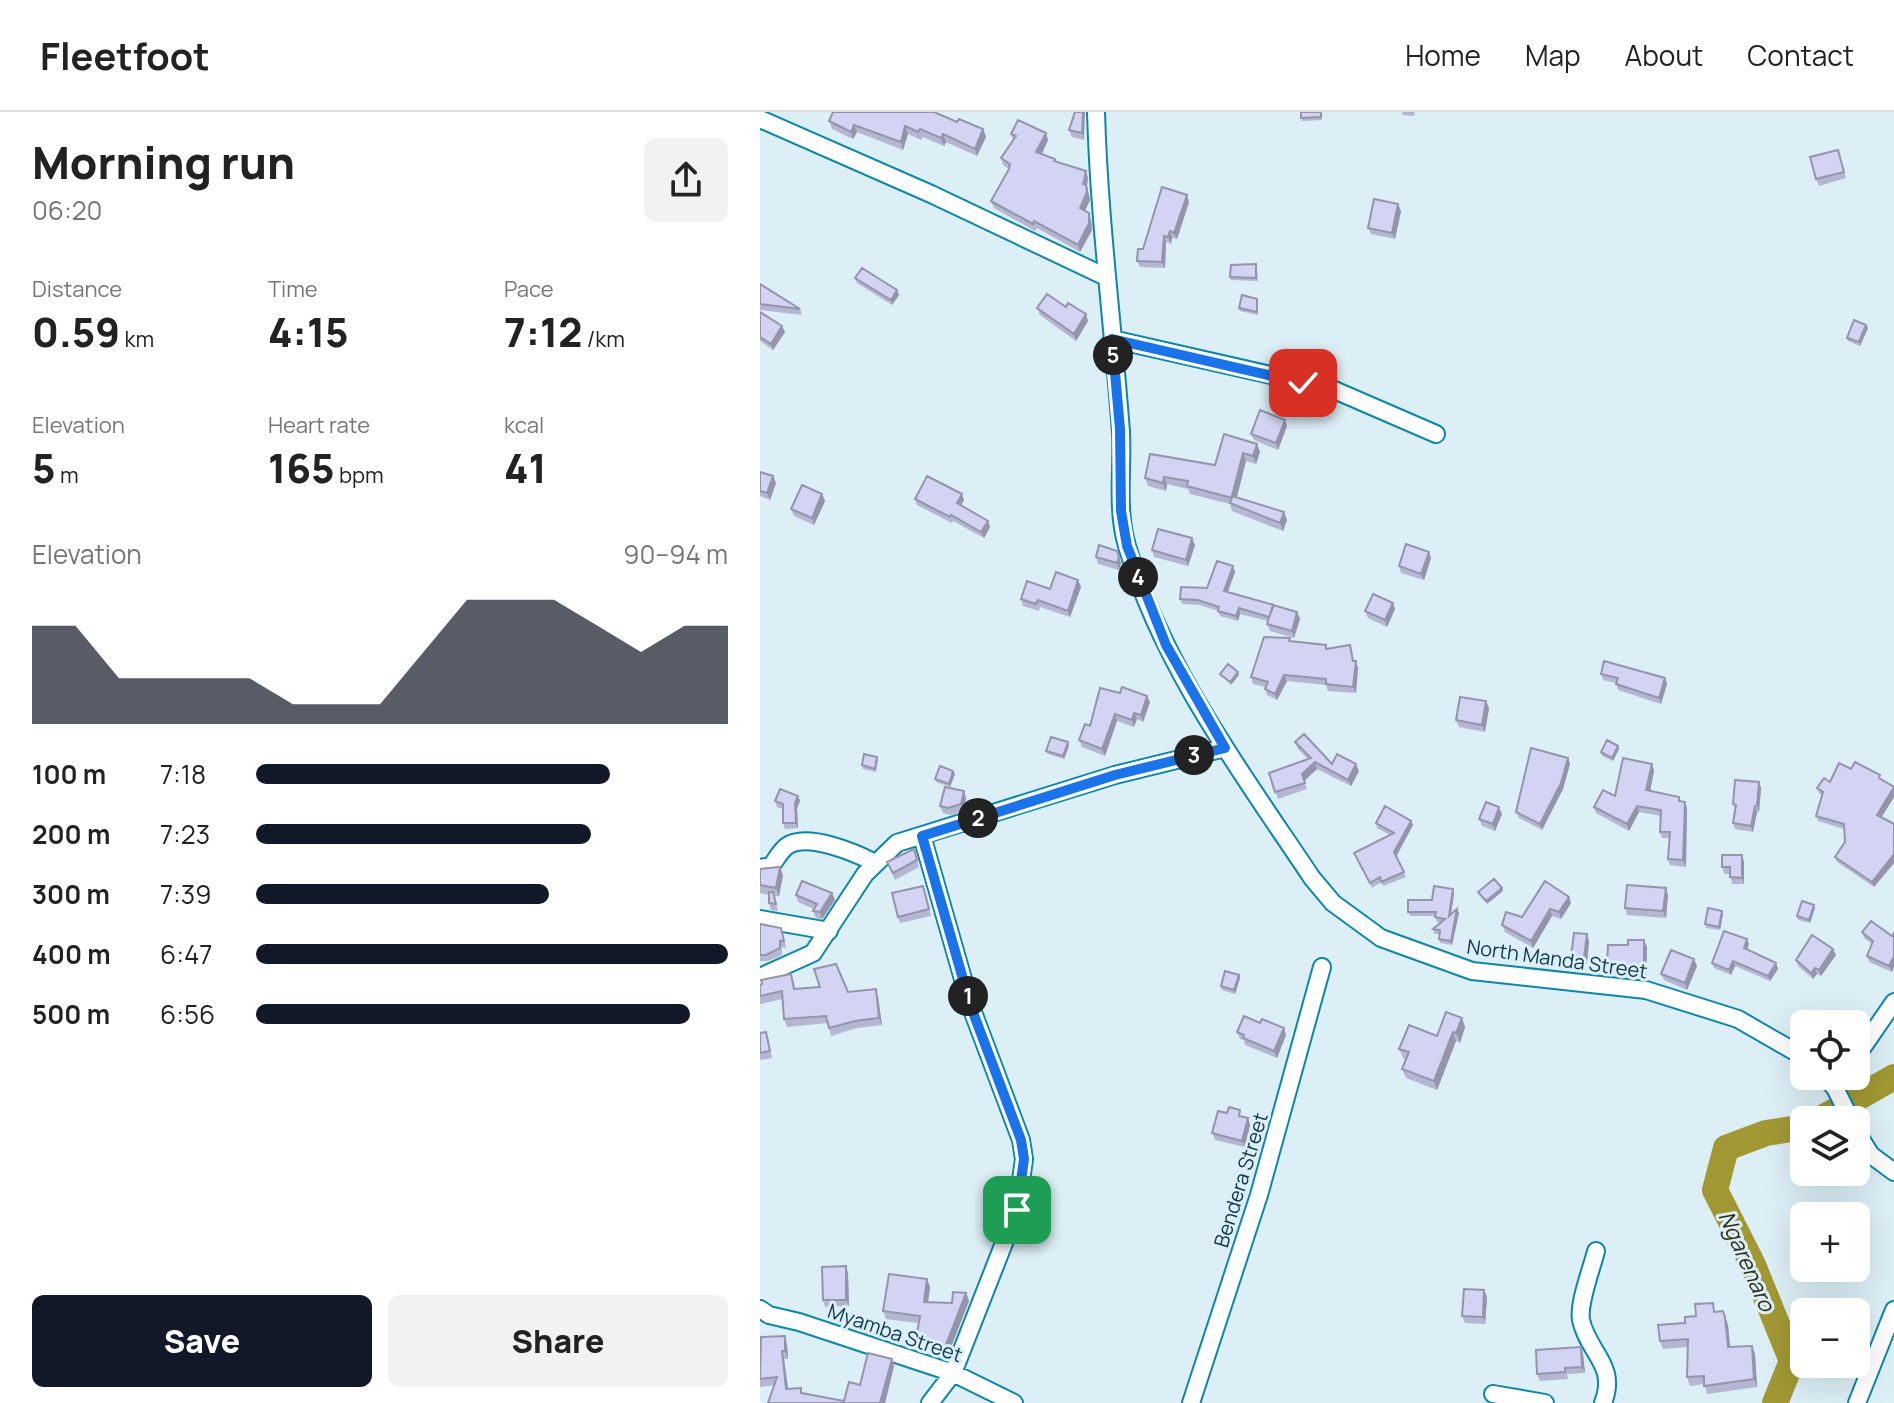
<!DOCTYPE html>
<meta charset="utf-8">
<style>
:root{--surface:#fff;--page:#f2f2f2;--text:#222;--muted:#767676;--line:#e0e0e0;--accent:#111827}
body{margin:0;font-family:Manrope,sans-serif;background:var(--page);color:var(--text);height:100vh;display:flex;flex-direction:column;font-size:30px;white-space:nowrap}
*{box-sizing:border-box;margin:0}
p{font-size:26px;color:var(--muted)}
.icon{flex:none;width:44px;height:44px;fill:none;stroke:currentColor;stroke-width:2;stroke-linecap:round;stroke-linejoin:round}
.map{position:relative;flex:1;overflow:hidden}
.panel{display:flex;flex-direction:column;background:var(--surface);width:760px}
.panel>*{flex:none}
.tools{position:absolute;left:1030px;top:898px;display:grid;gap:16px}
.tools a{display:grid;place-items:center;width:80px;height:80px;border-radius:12px;background:var(--surface);box-shadow:0 8px 32px #0002;font-size:40px}
.pin{position:absolute;display:grid;place-items:center;width:68px;height:68px;color:#fff;margin:-34px;border-radius:16px;box-shadow:0 4px 12px #0006}
.km{position:absolute;width:40px;height:40px;margin:-20px;border-radius:50%;background:#222;color:#fff;font-size:22px;line-height:40px;text-align:center}
.round{display:grid;place-items:center;flex:none;width:84px;height:84px;border-radius:12px;background:var(--page)}
.summary{display:flex;align-items:center;justify-content:space-between;height:136px;padding:0 32px}
h1{font-size:44px;font-weight:800;line-height:60px}
.metrics{display:grid;grid-template-columns:repeat(3,1fr);gap:12px;height:136px;padding:8px 32px}
.metrics div{display:grid;align-content:center}
.metrics b{font-size:40px;font-weight:800}
.metrics small{font-size:22px;font-weight:400}
.metrics p{font-size:22px}
.chart{height:224px;padding:16px 32px}
.chart p{display:flex;justify-content:space-between}
.chart svg{width:100%;height:144px;margin-top:8px;fill:var(--accent);opacity:.7}
.cta{display:flex;gap:16px;margin-top:auto;padding:16px 32px}
.cta a{flex:1;height:92px;border-radius:12px;background:var(--accent);color:#fff;font-size:32px;font-weight:800;line-height:92px;text-align:center}
.cta a+a{background:var(--page);color:var(--text)}
ul{padding:0 32px;list-style:none;font-size:26px}
li{display:grid;grid-template-columns:128px 96px 1fr;align-items:center;height:60px}
li i{height:20px;border-radius:10px;background:var(--accent)}
header{display:flex;align-items:center;gap:48px;box-sizing:border-box;height:112px;padding:0 40px;background:var(--surface);border-bottom:2px solid var(--line)}
header strong{font-size:38px}
nav{display:flex;gap:44px;margin-inline-start:auto;font-size:28px}
main{display:flex;flex:1;min-height:0}
.map>svg:first-child{display:block}
.lines{fill:none;stroke-linecap:round;stroke-linejoin:round}
.river{stroke:#a19834;stroke-width:26}
.minor-casing{stroke:#0b87a9;stroke-width:20}
.minor{stroke:#fff;stroke-width:16}
.wall{fill:#b5b6d1}
.shaded-wall{fill:#9494aa}
.building{fill:#d3d4f3;stroke:#9494aa;stroke-width:2}
.route-casing{stroke:#fff;stroke-width:16}
.route{stroke:#1a73e8;stroke-width:10}
.labels{text-anchor:middle;stroke-width:6;stroke-linejoin:round;paint-order:stroke}
.street-label{font-size:20px;fill:#0b3947;stroke:#dceef6}
.water-label{font-size:22px;font-style:italic;fill:#2d2b15;stroke:#dceef6}
</style>
<header>
<strong>Fleetfoot</strong>
<nav><a>Home</a><a>Map</a><a>About</a><a>Contact</a></nav>
</header>
<main>
<section class="panel">
<div class="summary"><div><h1>Morning run</h1><p>06:20</p></div><a class="round"><svg class="icon" aria-label="share" viewBox="0 0 24 24"><path d="M12 15V3M7 8l5-5 5 5M5 13v7h14v-7"/></svg></a></div>
<div class="metrics">
<div><p>Distance</p><b>0.59<small> km</small></b></div>
<div><p>Time</p><b>4:15</b></div>
<div><p>Pace</p><b>7:12<small> /km</small></b></div>
</div>
<div class="metrics">
<div><p>Elevation</p><b>5<small> m</small></b></div>
<div><p>Heart rate</p><b>165<small> bpm</small></b></div>
<div><p>kcal</p><b>41</b></div>
</div>
<div class="chart"><p><span>Elevation</span>90–94 m</p>
<svg viewBox="0 0 160 44" preserveAspectRatio="none"><path d="M0 44V14L10 14L20 30L30 30L40 30L50 30L60 38L70 38L80 38L90 22L100 6L110 6L120 6L130 14L140 22L150 14L160 14V44z"/></svg>
</div>
<ul>
<li><b>100 m</b>7:18<i style="width:75%"></i></li>
<li><b>200 m</b>7:23<i style="width:71%"></i></li>
<li><b>300 m</b>7:39<i style="width:62%"></i></li>
<li><b>400 m</b>6:47<i style="width:100%"></i></li>
<li><b>500 m</b>6:56<i style="width:92%"></i></li>
</ul>
<div class="cta"><a>Save</a><a>Share</a></div>
</section>
<div class="map">
<svg width="1134" height="1291" viewBox="0 0 1134 1291">
<rect width="100%" height="100%" fill="#dceef6"/>
<g class="lines">
<path class="river" d="M1059,1008L1134,965
M1015,1291L1032,1249L993,1153L955,1078L966,1036L1006,1021L1044,1015"/>
<defs>
<path id="minor" d="M336,0C339,107 353,213 361,320C363,357 356,397 367,434C403,556 482,661 552,766L573,791L621,826L712,859L886,878L978,907L1044,945
M0,7L171,82L346,165
M352,227L572,277L676,322
M162,724L211,895L261,1028L264,1047L257,1098L193,1261L170,1291
M0,756L11,754C16,748 20,739 27,734C47,720 96,741 115,751
M0,807L69,819
M0,865L53,841L105,762L137,731L355,663L465,636
M1096,945L1134,890
M1064,964L1075,976L1091,1008
M1096,1019L1111,1043L1134,1060
M836,1139C832,1156 818,1191 821,1208C828,1241 858,1253 843,1291
M0,1197L9,1203L39,1210L193,1261L254,1291
M733,1282L785,1291
M431,1291L499,1083L562,855
M1097,1291L1134,1198"/>
</defs>
<use href="#minor" class="minor-casing"/>
<use href="#minor" class="minor"/>
</g>
<path class="wall" d="M315,0L324,28L312,25L309,18Z
M541,0H562V8L542,9Z
M642,0H655L654,4L643,3Z
M69,9L197,10L223,17L226,25L217,44L186,30L184,34L163,25L161,28L148,22L143,38L97,20L93,27L72,17Z
M286,21L288,28L282,42L295,47L296,50L328,66L327,74L330,88L325,99L331,108L332,118L320,140L277,116L275,119L234,96L231,89L249,57L243,53L241,46L253,28L251,22Z
M1078,38L1086,66L1059,74L1056,67Z
M429,90L417,127L412,126L411,132L406,130L405,156L380,155L377,149L383,137Z
M641,99L635,127L611,122L608,116Z
M497,155L498,169L471,168L470,165Z
M95,166L139,183L132,193L97,171Z
M0,172L40,197L42,203L0,198Z
M497,187L498,203L480,199L479,196Z
M306,195L328,209L316,229L280,203L277,196Z
M0,200L25,220L13,238L0,229Z
M1106,213L1108,216L1100,234L1088,229L1087,226Z
M527,314L518,338L494,328L491,322Z
M464,322L500,340L496,352L486,349L477,385L524,400L527,408L523,419L472,399L470,392L430,382L428,377L407,372L406,379L388,374L385,366L455,353Z
M0,360L16,371L10,388L0,384Z
M62,382L65,389L54,413L34,404L31,397Z
M155,387L204,388L201,393L228,409L230,415L224,426L193,409L192,411L157,393Z
M435,433L428,454L394,445L392,438Z
M357,439L361,451L359,458L338,452L336,445Z
M671,446L664,468L641,461L639,454Z
M473,454L475,460L468,480L537,500L540,507L534,526L510,519L507,512L508,509L480,502L478,509L460,504L458,499L440,493L422,492L420,487L447,476Z
M318,468L321,475L310,505L280,495L279,499L263,494L261,487Z
M635,497L627,515L608,506L605,499Z
M531,529L566,533L568,537L590,533L594,549L598,556L596,581L568,579L566,573L527,569L517,588L507,583L505,575L493,572L491,565Z
M841,562L905,566L907,572L901,592L858,578L856,571L843,568Z
M360,581L387,584L390,590L383,610L377,607L374,615L357,609L345,644L322,635L319,628L330,614Z
M729,596L725,620L699,615L696,608Z
M535,630L572,652L599,659L591,674L557,657L544,669L547,677L518,687L509,661L548,647L538,637Z
M309,634L304,647L288,642L286,639Z
M858,634L859,637L853,649L842,644L841,640Z
M117,645L118,649L116,660L103,657L102,653Z
M808,646L810,652L803,677L782,718L759,706L756,700Z
M892,652L894,659L890,679L925,690L927,696L926,755L910,753L908,747L910,726H902L900,720L901,704L879,700L869,719L836,701L834,695L855,684Z
M1091,657L1122,667L1134,675V685L1121,706L1134,712V751L1114,775L1077,750L1075,745L1085,730L1084,717L1058,709L1056,704L1062,683L1059,681L1057,676Z
M193,659L195,662L190,675L176,670L175,667Z
M999,670L1001,676L999,700H997L993,720L975,717L973,711L975,697L973,692Z
M204,679L206,686L203,699L191,703L183,701L180,694Z
M38,684L40,689L37,696L38,716L25,717L23,711V697L17,695L15,689Z
M742,702L735,719L722,714L719,707Z
M651,709L653,713L636,744L646,765L623,774L621,770L612,776L594,741L630,723L617,716L616,711Z
M154,737L159,755L135,768L127,750Z
M982,743L984,750V772H972L970,762H964L962,755Z
M0,757L23,763L19,784H14L18,799L11,798L9,791V783L0,781Z
M165,780L171,804L140,811L138,805Z
M72,781L75,788L62,807L56,806L53,799L54,797L38,790L36,783Z
M694,782L691,802L699,801L692,833L680,831L679,827V822H674L673,817L681,811L677,810L675,804H650L648,800L672,788Z
M908,783L906,806L867,803L865,796Z
M809,785L811,791L801,807L792,804L773,836L745,820L742,813Z
M1054,793L1055,796L1050,811L1038,808L1037,804Z
M962,799L963,802L960,818L946,816L945,812Z
M0,812L23,822L26,836L22,835V843L8,849H0Z
M1102,820L1132,824L1134,821V855L1132,860L1109,850L1107,844L1112,832L1104,826Z
M827,822L829,829L827,852L814,850L811,844Z
M884,828L887,835L886,866L849,862L847,856L868,833Z
M989,832L987,837L1016,851L1018,857L1010,869L975,854L971,863L954,856L952,851Z
M1076,843L1061,864L1057,862L1053,867L1038,854L1036,848Z
M937,854L927,878L904,868L901,862Z
M479,863L480,866L475,882L462,878L461,874Z
M34,869L35,877L88,880L118,885L122,913L97,916L71,924L68,911L27,915L24,907L23,887L0,892V873Z
M705,915L700,931L696,929L677,978L646,966L642,957L646,948L643,946L639,937Z
M477,920L526,923L517,946L485,933L484,928L480,927Z
M0,921L8,927L12,946L0,948Z
M483,1005L488,1006L490,1013L485,1035L455,1028L452,1021Z
M88,1161L89,1194L65,1195L63,1188Z
M167,1167L170,1175L168,1190L192,1191L206,1181L209,1189L188,1243L159,1235L156,1227L158,1211L126,1207L123,1199Z
M727,1185L725,1212L705,1211L702,1204Z
M956,1200L965,1205L968,1213L970,1235L992,1234L995,1242L997,1275L947,1282L944,1272L930,1274L927,1265L928,1235L903,1237L900,1229L936,1204Z
M27,1232L28,1247H24L28,1277L84,1289L100,1273L134,1254L125,1291H8L14,1273L0,1275V1244Z
M821,1235L823,1242L825,1261L807,1262L808,1267L780,1269L777,1262Z"/>
<path class="shaded-wall" d="M323,0H325L324,28L322,21Z
M94,13L97,20L93,27L91,20Z
M145,14L148,22L143,38L141,30Z
M223,17L226,25L217,44L215,37Z
M286,21L288,28L279,47L276,40Z
M183,22L186,30L184,34L181,26Z
M326,59L328,66L327,74L330,88L323,103L320,96Z
M427,83L429,90L417,127L414,121Z
M638,92L641,99L635,127L632,121Z
M329,101L331,108L332,118L320,140L318,133Z
M410,119L412,126L411,132L408,125Z
M404,124L406,130L405,156L402,150Z
M137,178L139,183L132,193L131,188Z
M326,202L328,209L316,229L314,222Z
M1106,213L1108,216L1100,234L1099,230Z
M22,214L25,220L13,238L11,232Z
M525,308L527,314L518,338L516,331Z
M497,332L500,340L496,352L493,344Z
M483,341L486,349L475,392L472,384Z
M13,364L16,371L10,388L7,381Z
M404,365L407,372L406,379L403,371Z
M62,382L65,389L54,413L52,406Z
M202,382L204,388L199,397L197,391Z
M524,400L527,408L523,419L520,411Z
M228,409L230,415L224,426L221,420Z
M432,426L435,433L428,454L426,448Z
M669,440L671,446L664,468L661,462Z
M359,445L361,451L359,458L357,451Z
M473,454L475,460L466,484L464,479Z
M318,468L321,475L310,505L308,499Z
M633,491L635,497L627,515L625,508Z
M479,496L480,502L478,509L476,504Z
M537,500L540,507L534,526L532,519Z
M590,533L595,555L596,549L598,556L596,581L593,575V549Z
M478,560L479,563L471,573L470,570Z
M524,563L527,569L517,588L515,582Z
M905,566L907,572L901,592L899,586Z
M387,584L390,590L383,610L381,603Z
M726,589L729,596L725,620L722,613Z
M374,601L377,607L374,615L372,608Z
M355,602L357,609L345,644L342,637Z
M308,630L309,634L304,647L303,644Z
M858,634L859,637L853,649L852,646Z
M808,646L810,652L803,677L782,718L780,712Z
M555,650L557,657L544,669L542,662Z
M596,652L599,659L591,674L588,668Z
M892,652L894,659L889,685L886,678Z
M193,659L195,662L190,675L189,672Z
M999,670L1001,676L999,700L997,694Z
M1134,676V685L1119,709L1117,703Z
M204,679L206,686L203,699L201,692Z
M38,684L40,689L37,696L38,716L36,711L35,691Z
M925,690L927,696L926,755L923,748Z
M877,694L879,700L869,719L867,712Z
M995,694L997,700L993,720L991,714Z
M739,695L742,702L735,719L733,712Z
M651,709L653,713L636,745L634,740Z
M1134,742V751L1114,775L1112,770Z
M982,743L984,750V772L982,766Z
M20,755L23,763L19,784L16,776Z
M742,776L743,779L727,792L726,789Z
M906,776L908,783L906,806L903,799Z
M693,777L694,782L690,808L689,804Z
M72,781L75,788L62,807L60,800Z
M809,785L811,791L801,807L799,800Z
M1054,793L1055,796L1050,811L1049,808Z
M697,797L699,801L692,833L691,829Z
M790,797L792,804L773,836L771,829Z
M962,799L963,802L960,818L959,815Z
M827,822L829,829L827,852L824,845Z
M987,827L989,832L986,841L984,836Z
M884,828L887,835L886,866L884,860Z
M1073,837L1076,843L1061,864L1059,858Z
M1134,844V855L1132,860L1129,854Z
M934,847L937,854L927,878L925,871Z
M973,849L975,854L971,863L969,858Z
M1016,851L1018,857L1010,869L1008,864Z
M1055,856L1057,862L1053,867L1051,861Z
M479,863L480,866L475,882L474,878Z
M116,877L118,885L122,913L119,906Z
M702,906L705,915L700,931L696,921Z
M524,916L526,923L517,946L514,939Z
M693,920L696,929L677,978L674,969Z
M488,1006L490,1013L485,1035L482,1029Z
M86,1154L88,1161L89,1194L86,1188Z
M167,1167L170,1175L167,1198L164,1190Z
M724,1178L727,1185L725,1212L723,1205Z
M206,1181L209,1189L188,1243L185,1235Z
M965,1205L968,1213L971,1243L968,1235Z
M25,1224L27,1232L28,1247L25,1239Z
M992,1234L995,1242L997,1275L994,1267Z
M821,1235L823,1242L825,1261L822,1255Z
M22,1239L24,1247L29,1284L26,1277Z
M132,1247L134,1254L125,1291H120Z"/>
<path class="building" d="M73,0H174L197,10L199,7L223,17L215,37L183,22L181,26L160,17L158,20L145,14L141,30L94,13L91,20L69,9Z
M315,0H323L322,21L309,18Z
M541,0H561V5L541,6Z
M258,8L286,21L276,40L295,47L294,49L326,59L323,72L326,73L327,80L320,96L329,101V111L318,133L274,109L273,112L231,89L249,57L250,52L241,46L256,24L251,22Z
M1078,38L1084,60L1056,67L1050,45Z
M402,75L427,83L414,121L410,119L408,125L404,124L402,150L377,149L378,137H383Z
M614,87L638,92L632,121L608,116Z
M496,152V166L470,165L471,153Z
M102,156L137,178L131,188L95,166Z
M0,172L40,197L0,192Z
M287,182L306,195L308,191L326,202L314,222L277,196Z
M482,183L497,187V200L479,196Z
M0,200L22,214L11,232L0,225Z
M1094,208L1106,213L1099,230L1087,226Z
M500,298L525,308L516,331L491,322Z
M464,322L497,332L493,344L483,341L472,384L524,400L520,411L470,391L472,386L427,374L428,369L404,365L403,371L385,366L390,342L455,353Z
M0,360L13,364L7,381L0,379Z
M167,364L202,382L197,391L228,409L221,420L191,403L190,405L155,387Z
M42,373L62,382L52,406L31,397Z
M398,417L432,426L426,448L392,438Z
M646,432L669,440L661,462L639,454Z
M339,433L357,439L359,445L357,451L336,445Z
M457,449L473,454L464,479L514,493L509,505L479,496L476,504L458,499L459,495L438,488L420,487L421,475L447,476Z
M296,460L318,468L308,499L278,488L276,492L261,487L267,469L290,477Z
M613,482L633,491L625,508L605,499Z
M513,493L537,500L532,519L507,512Z
M504,525L530,526L529,529L566,533V537L590,533L593,549H596L593,575L566,572V567L524,563L515,582L505,577L508,570L491,565Z
M844,549L905,566L899,586L856,572L858,566L841,562Z
M468,552L478,560L470,570L460,562Z
M362,575L387,584L381,603L374,601L372,608L355,602L342,637L319,628L325,612L330,614L340,576L360,581Z
M700,585L726,589L722,613L696,608Z
M544,622L572,652L577,642L596,652L588,668L555,650L542,662L545,671L515,680L509,661L551,646L535,630Z
M291,625L308,630L303,644L286,639Z
M847,628L858,634L852,646L841,640Z
M771,636L808,646L801,671L780,712L756,700Z
M104,642L117,645L115,657L102,653Z
M863,646L892,652L886,678L919,685V689L925,690L923,748L908,747L910,720H900L901,698L877,694L867,712L834,695L843,678L855,684Z
M1095,650L1120,663L1119,666L1134,675L1117,703L1134,712V742L1112,770L1075,745L1085,730L1084,712L1056,704L1063,680L1057,676L1064,666L1070,670L1079,651L1091,657Z
M180,654L193,659L189,672L175,667Z
M975,668L999,670L997,694H995L991,714L973,711L976,693L973,692Z
M185,675L204,679L201,692L188,696L180,694Z
M20,677L38,684L35,691L36,711H23V692L15,689Z
M726,690L739,695L733,712L719,707Z
M625,694L651,709L634,740L644,760L621,770L620,765L610,771L594,741L634,721L616,711Z
M154,737L157,748L133,761L127,750Z
M962,743H982V766L970,765V755H962Z
M20,755L16,776L0,773V757Z
M734,767L742,776L726,789L718,780Z
M42,769L72,781L60,800L53,799L57,792L36,783Z
M785,769L809,785L799,800L790,797L771,829L742,813L746,800L762,805Z
M867,773L906,776L903,799L865,796Z
M163,774L169,797L138,805L132,781Z
M674,774L693,777L689,804L697,797L691,829L679,827L680,818L673,817L685,807L675,805L676,800H648V788H672Z
M9,780H13L16,792L9,791Z
M1042,789L1054,793L1049,808L1037,804Z
M948,796L962,799L959,815L945,812Z
M1111,809L1132,824L1134,821V844L1129,854L1107,844L1113,829L1102,820Z
M0,812L21,816L24,829H20V836L6,843H0Z
M964,819L987,827L984,836L1016,851L1008,864L973,849L969,858L952,851Z
M814,821L827,822L824,845L811,844Z
M1052,823L1073,837L1059,858L1055,856L1051,861L1036,848Z
M868,828H884V860L847,856L848,833H868Z
M911,838L934,847L925,871L901,862Z
M76,852L88,880L116,877L119,906L95,909L69,916L66,904L24,907L22,879L0,884V873L2,872L1,868L31,862L34,877L60,875L54,857Z
M465,859L479,863L474,878L461,874Z
M686,900L702,906L696,921L693,920L674,969L642,957L649,940L639,937L649,913L677,924Z
M484,904L500,911L502,907L524,916L514,939L483,926L484,923L477,920Z
M6,920L10,939L0,941V921Z
M469,995L480,998L479,1004L488,1006L482,1029L452,1021L458,999L467,1001Z
M86,1154V1188H63L62,1155Z
M129,1162L167,1167L164,1190L192,1191L193,1180L206,1181L185,1235L156,1227L160,1204L123,1199Z
M704,1177L724,1178L723,1205L702,1204Z
M953,1191L954,1200L963,1199L965,1205L968,1235L992,1234L994,1267L944,1274V1264L927,1265L928,1227L900,1229L898,1213L925,1211V1205L936,1204L935,1192Z
M25,1224V1239H22L26,1277L41,1276V1281L84,1289L89,1270L100,1273L108,1241L132,1247L120,1291H8L17,1265L0,1267L1,1225Z
M821,1235L822,1255L805,1256V1260L777,1262L776,1238Z"/>
<g class="lines">
<defs>
<path id="route" d="M257,1098L264,1047L261,1028L211,895L162,724L355,663L465,636L406,533L367,434L361,399L360,317L352,227L543,271"/>
</defs>
<use href="#route" class="route-casing"/>
<use href="#route" class="route"/>
</g>
<g class="labels">
<g class="street-label">
<text transform="translate(797 847) rotate(8)" y="7">North Manda Street</text>
<text transform="translate(481 1068) rotate(-73)" y="7">Bendera Street</text>
<text transform="translate(135 1221) rotate(19)" y="7">Myamba Street</text>
</g>
<g class="water-label">
<text transform="translate(987 1149) rotate(66)" y="8">Ngarenaro</text>
</g>
</g>
</svg>
<div class="tools">
<a><svg class="icon" aria-label="locate" viewBox="0 0 24 24"><circle cx="12" cy="12" r="6"/><path d="M12 2v4M12 18v4M2 12h4M18 12h4"/></svg></a>
<a><svg class="icon" aria-label="layers" viewBox="0 0 24 24"><path d="M12 4l9 5-9 5-9-5zM3 14l9 5 9-5"/></svg></a>
<a>+</a>
<a>−</a>
</div>
<div class="pin" style="left:257px;top:1098px;background:#1e9e55"><svg class="icon" aria-label="arrive" viewBox="0 0 24 24"><path d="M6 21V4h12l-3 4 3 4H6"/></svg></div>
<div class="pin" style="left:543px;top:271px;background:#d93025"><svg class="icon" aria-label="check" viewBox="0 0 24 24"><path d="M5 12l5 5 9-10"/></svg></div>
<b class="km" style="left:208px;top:884px">1</b>
<b class="km" style="left:218px;top:706px">2</b>
<b class="km" style="left:434px;top:643px">3</b>
<b class="km" style="left:378px;top:465px">4</b>
<b class="km" style="left:353px;top:243px">5</b>
</div>
</main>
